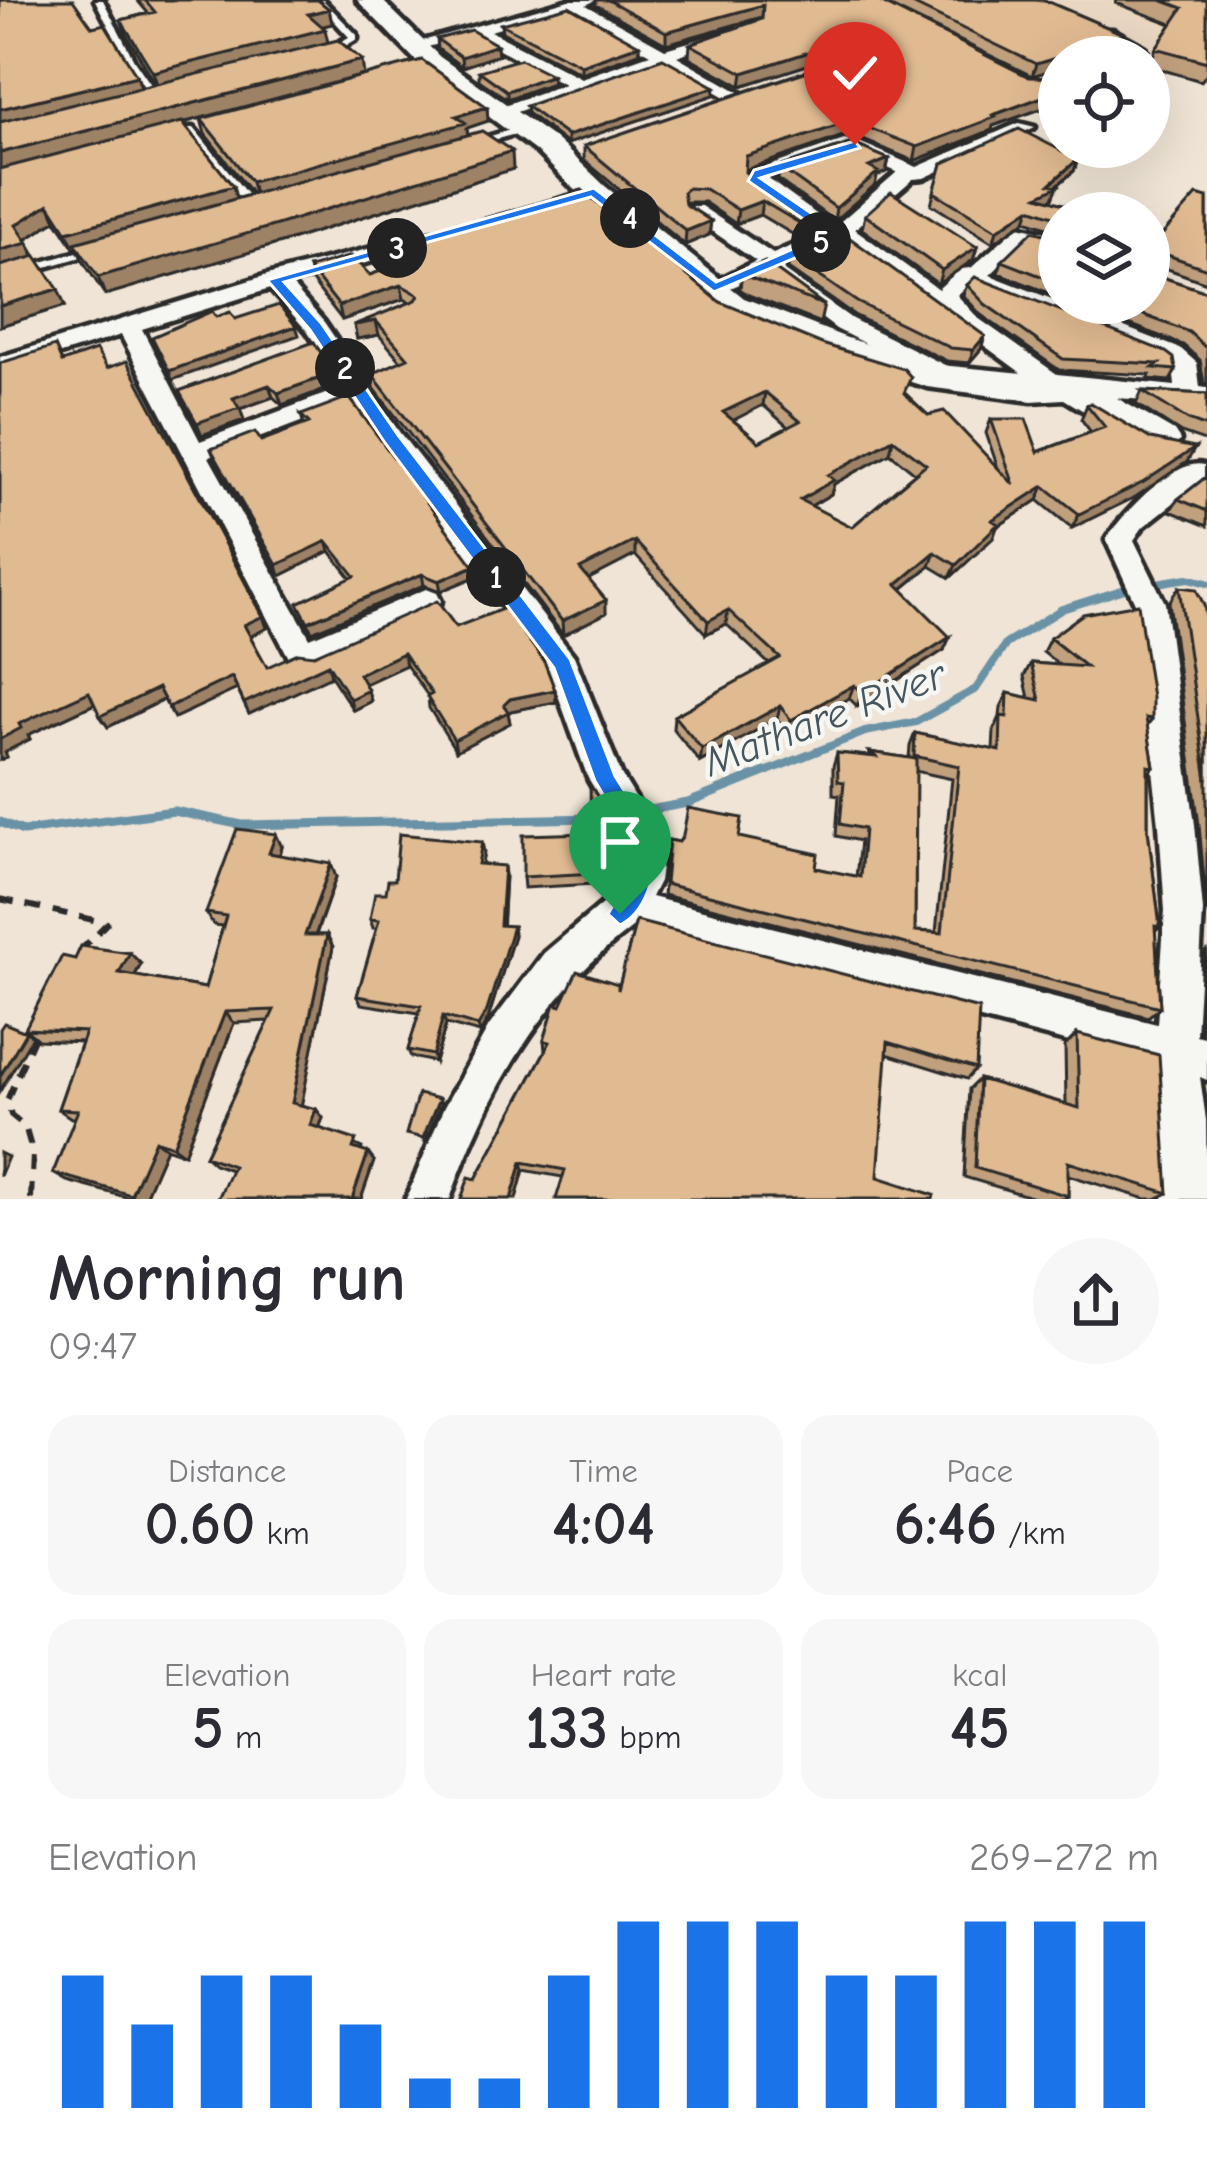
<!DOCTYPE html>
<meta charset="utf-8">
<style>
:root{--surface:#fff;--page:#f7f7f7;--text:#2b2b33;--muted:#7c7c81;--accent:#1a73e8}
body{margin:0;font-family:"Comic Neue",sans-serif;background:var(--page);color:var(--text);height:100vh;display:flex;flex-direction:column;font-size:45px;white-space:nowrap}
*{box-sizing:border-box;margin:0}
p{font-size:39px;color:var(--muted)}
.icon{flex:none;width:66px;height:66px;fill:none;stroke:currentColor;stroke-width:2;stroke-linecap:round;stroke-linejoin:round}
.map{position:relative;height:1199px;overflow:hidden}
.drawer{display:flex;flex-direction:column;background:var(--surface);flex:1}
.drawer>*{flex:none}
.tools{position:absolute;left:1038px;top:36px;display:grid;gap:24px}
.tools a{display:grid;place-items:center;width:132px;height:132px;border-radius:50%;background:var(--surface);box-shadow:0 12px 48px #0002;font-size:60px}
.pin{position:absolute;display:grid;place-items:center;width:102px;height:102px;color:#fff;margin:-123px -51px;border-radius:50% 50% 50% 0;rotate:-45deg;box-shadow:0 0 12px #0007}
.pin .icon{rotate:45deg}
.km{position:absolute;width:60px;height:60px;margin:-30px;border-radius:50%;background:#222;color:#fff;font-size:33px;line-height:60px;text-align:center}
.round{display:grid;place-items:center;flex:none;width:126px;height:126px;border-radius:63px;background:var(--page)}
.head{display:flex;align-items:center;justify-content:space-between;height:204px;padding:0 48px}
h1{font-size:66px;font-weight:700;line-height:90px}
.metrics{display:grid;grid-template-columns:repeat(3,1fr);gap:18px;height:204px;padding:12px 48px}
.metrics div{display:grid;align-content:center;border-radius:30px;background:var(--page);text-align:center}
.metrics b{font-size:60px;font-weight:700}
.metrics small{font-size:33px;font-weight:400}
.metrics p{font-size:33px}
.chart{height:336px;padding:24px 48px}
.chart p{display:flex;justify-content:space-between}
.chart svg{width:100%;height:216px;margin-top:12px;stroke:var(--accent);stroke-width:6}
.map>svg:first-child{display:block}
.built{fill:#ead7c1}
.lines{fill:none;stroke-linecap:round;stroke-linejoin:round}
.stream-far1{stroke:#6b92a6;stroke-width:8}
.stream{stroke:#6b92a6;stroke-width:9}
.lane-casing{stroke:#2b2b2b;stroke-width:9}
.street-casing{stroke:#2b2b2b;stroke-width:9}
.secondary-casing{stroke:#2b2b2b;stroke-width:9}
.path{stroke:#2b2b2b;stroke-width:6;stroke-dasharray:15 12;stroke-linecap:butt}
.lane{fill:#f6f6f2;fill-rule:evenodd}
.street{fill:#f6f6f2;fill-rule:evenodd}
.secondary{fill:#f6f6f2;fill-rule:evenodd}
.wall{fill:#c1a07d;stroke:#2b2b2b;stroke-width:3;fill-rule:evenodd}
.shaded-wall{fill:#9d8266;stroke:#2b2b2b;stroke-width:3}
.building{fill:#e0ba91;stroke:#2b2b2b;stroke-width:3;fill-rule:evenodd}
.route{fill:#1a73e8;stroke:#fff;stroke-width:3}
.labels{text-anchor:middle;stroke-width:9;stroke-linejoin:round;paint-order:stroke}
.water-label{font-size:42px;font-style:italic;fill:#46565e;stroke:#f6f6f2}
</style>
<div class="map">
<svg width="1207" height="1199" viewBox="0 0 1207 1199">
<rect width="100%" height="100%" fill="#efe4d5"/>
<filter id="ink" filterUnits="userSpaceOnUse"><feTurbulence type="fractalNoise" baseFrequency=".00833" numOctaves="2"/><feDisplacementMap in="SourceGraphic" scale="24" xChannelSelector="R" yChannelSelector="G"/><feConvolveMatrix kernelMatrix="1 2 1 2 8 2 1 2 1" color-interpolation-filters="sRGB"/></filter>
<g filter="url(#ink)">
<path class="built" d="M1046,0H1207V82L1149,64L1157,50Z"/>
<g class="lines">
<path class="stream-far1" d="M758,775L865,732L916,722L976,689L1006,644L1062,609L1131,587L1188,578L1207,583"/>
<path class="stream" d="M638,812L688,803L765,772
M0,822L23,831L174,811L242,825L600,818"/>
<defs>
<path id="lane" d="M95,0H103L134,60L158,95L157,97H151L126,60Z
M315,0H323L357,35V39L332,54H326V50L349,37Z
M1107,30H1113L1146,48L1147,57H1139V51L1107,34Z
M523,126L526,127V131L476,145L471,142Z
M188,128H194L255,204V208H247L188,132Z
M95,247L100,250L99,252L0,280V274Z"/>
<path id="street" d="M596,0L586,5L665,49L734,29V35L677,56L748,97L733,101L662,61L502,117L496,116V108L564,84L473,35L416,50L408,45L569,0ZM570,9L650,54L581,78L490,31Z
M1019,123L1035,127L924,178L913,179L855,229L938,289L960,269L971,268L1018,226L1059,235V248L1028,238L990,275L1181,349L1197,363L1200,387L1207,388V404L1071,395L1039,386L841,240L783,266L784,271L852,319L961,373L964,378L961,383H943L836,329L763,274L714,295L703,288L756,261L687,214V206H701L773,254L816,235L746,182V174L850,138L917,167ZM849,151L897,172L834,227L768,179ZM971,283L1163,359L1173,366L1175,386L1057,374L978,318L957,295Z
M445,229L456,235L453,240L290,283L324,322L400,433L574,656L621,774L664,845L659,881L651,897L1157,1024L1165,911L1159,825L1135,603L1106,540C1120,516 1175,457 1204,465V479L1143,527L1134,540L1165,603L1195,825L1203,911L1196,1035L1207,1038V1080L1200,1077L1206,1120L1207,1199H1163L1164,1120L1157,1065L632,928C542,995 486,1095 450,1199H406L444,1107L489,1026L544,953L602,904L624,874L628,847L589,781L549,670L353,402L209,457L310,638L426,589L437,593L441,601L437,609L316,663L289,658L121,335L0,373V357L267,275ZM270,289L307,331L344,387L200,441L142,329Z"/>
<path id="secondary" d="M357,0H382L440,57L558,141L605,186L744,298L847,338L930,364L1084,379L1174,431L1180,440L1174,449L1160,453L1146,449L1064,399L1032,401L927,387L821,354L720,312L583,198L538,153L422,67Z"/>
</defs>
<use href="#lane" class="lane-casing"/>
<use href="#street" class="street-casing"/>
<use href="#secondary" class="secondary-casing"/>
<path class="path" d="M0,899L107,923L71,960
M31,1199L33,1154L25,1126L11,1115L7,1100L36,1034"/>
<use href="#lane" class="lane"/>
<use href="#street" class="street"/>
<use href="#secondary" class="secondary"/>
</g>
<path class="wall" d="M137,0H318L329,9L332,24L322,26L328,43L364,75L183,123L236,199L252,194L205,134L201,119L487,107L488,121L467,128V135L513,169L284,242L105,295L83,261L77,248H74L56,220L26,240L65,306L0,326L87,22L137,76L141,88L156,84L126,34L121,20L148,13Z
M596,0H876L1029,77L1059,78V111L1049,106L993,126L992,130L914,161L849,134L745,170V172L809,220L807,234L799,238L760,215L736,224L704,202H687L685,204L711,221L709,235L685,245L584,160V146L832,62L826,59L741,86L689,57L690,44L762,19V17L666,44L596,5Z
M877,0H1044L1128,36L1123,49L1059,57V68L1032,76Z
M1117,0H1207V74L1201,81L1149,66L1156,48L1172,24L1116,3Z
M501,24L639,45V53L581,73L502,32Z
M437,39L498,55L462,67L438,49Z
M479,71L552,83L507,99L479,80Z
M715,87L714,95L567,144L527,113L526,106Z
M889,159L886,172L877,176L875,185L834,221L778,180L779,167Z
M1078,159L1074,171L1057,186L1053,198L1049,200L1059,213V231L1026,220L993,243L931,204L942,164Z
M1207,198V283L1151,263L1153,274L1207,292V385L1204,383L1200,360L1183,345L1075,303H1149V230L1162,235Z
M865,215L977,247L973,260L938,284L862,229Z
M481,219L720,302L906,394L928,415L998,468L986,433L991,419L1038,452L1091,432L1081,419L1087,405L1187,462L1137,496L1072,528L1038,500L997,527L993,538L950,578L930,566L902,589L944,650L857,706L849,698L788,733L777,719L700,762L673,729L674,716L769,664L726,624L706,634L635,555L588,579L606,613L563,635L374,388L372,374L401,361L379,335L357,339L354,325L411,303L404,299L342,320L312,281L309,268L370,275L415,260L411,254L409,240L481,222ZM763,405L788,427L759,442L733,420ZM890,453L915,473L852,527L811,506L831,494L834,484Z
M1059,238V297L998,273L1002,261Z
M790,256L981,349L969,363L947,361L854,315L788,269Z
M742,272L824,305L820,323L746,294L740,289Z
M967,285L1176,370L1170,381L1148,379L1150,375L1059,370L981,315L963,295Z
M314,342L337,385L282,405L273,397L240,409L244,420L202,435L179,391Z
M62,362L263,616L267,628L250,636L267,667L314,655L456,627L555,690L556,702L511,711L508,713L510,723L456,751L429,708L428,696L406,665L365,684L371,701L353,710L331,676L249,714L237,689L174,718L164,700L108,727L95,704L28,735L30,739L5,752L7,757L0,760Z
M1142,391L1207,394V442L1181,433L1136,404Z
M301,415L474,566L475,577L441,591L424,585L312,632L298,603L351,578L330,551L280,576L215,459L211,449L261,441L304,425Z
M1207,476V526L1170,511L1178,499Z
M1179,587L1207,623V913L1199,825L1169,602Z
M1050,638L1152,719L1147,726L1154,767L1148,774V830L1160,927L1155,932L1160,1007L1148,1017L663,895L669,840L679,842L739,837L816,868L856,877L860,841L836,836L839,795L833,794V766L837,753L869,756L870,752L909,758L910,746L915,733L993,750L994,730L1000,717L1001,707L1008,693L1029,698L1024,676L1031,663L1059,665L1043,652ZM915,771L952,779L936,932L915,931Z
M617,830L616,842H611L612,883L524,888L523,877L591,833Z
M482,842L484,852L482,864L505,875L502,926H513L514,935L488,1019L480,1033L446,1024L435,1062L411,1057L408,1050L419,1013L361,1004L357,996L377,928H373L370,919L395,880Z
M282,847L280,855L336,877L316,935H327L333,947L301,1105L316,1109L323,1118L319,1128L362,1148L361,1151L374,1161L361,1199H218L231,1170L214,1164L205,1156L269,1021L234,1023L184,1154L166,1148L144,1199H133L67,1181L53,1173L75,1118H71L58,1109L81,1042L38,1040L25,1029L75,959L130,953L141,964L135,976L205,988L223,926L214,925L206,913Z
M636,921L976,1069L967,1079L887,1054L562,1177L524,1170L476,1179L545,1051L544,1040L561,1006L618,990Z
M1207,951V1035L1201,1032L1205,953Z
M1077,1034L1168,1193L1155,1199H1146L1068,1175V1196L1064,1199H1038L964,1177L969,1089L979,1079L1066,1104L1065,1046Z"/>
<path class="shaded-wall" d="M763,5L762,17L666,44V32Z
M329,9L332,24L311,29L308,14Z
M325,29L328,43L158,87L153,72Z
M1128,36L1123,49L1096,57H1059V68L1032,76L1036,64Z
M497,45L498,55L462,67L461,57Z
M639,45V53L581,73V65Z
M828,46L826,59L741,86L743,73Z
M362,60L364,75L0,171V153Z
M552,75V83L507,99V91Z
M137,76L142,91L0,126V109Z
M715,87L714,95L567,144V136Z
M1053,93L1049,106L993,126L992,130L914,161L917,147L993,115Z
M487,107L488,121L467,128L468,137L255,197L251,182Z
M851,121L849,134L745,170L746,156Z
M512,151L513,169L284,242L105,295L98,277Z
M889,159L886,172L877,176L875,185L834,221L836,208L869,167Z
M1078,159L1074,171L1055,187L1058,186L1053,198L1034,208L1038,196Z
M233,186L237,202L74,248L67,232Z
M762,201L760,215L736,224L738,210Z
M49,204L56,220L24,241L16,225Z
M1030,208L1026,220L993,243L997,230Z
M809,220L807,234L799,238L801,224Z
M711,221L709,235L685,245L686,231Z
M28,243L35,259L0,269V250Z
M977,247L973,260L938,284L942,270Z
M401,285L404,299L342,320L339,306Z
M58,289L65,306L0,326V306Z
M376,321L379,335L357,339L354,325Z
M296,326L299,335L172,380L169,371Z
M985,336L981,349L969,363L973,350Z
M334,373L337,385L282,405L278,393Z
M269,385L273,397L240,409L244,420L202,435L197,423L233,398Z
M765,392L763,405L722,426L723,412Z
M893,439L890,453L834,484L831,494L797,514L800,500L828,475Z
M1195,448L1187,462L1137,496L1072,528L1079,514Z
M1044,486L1038,500L997,527L993,538L950,578L956,565L992,520Z
M327,541L330,551L280,576L277,565Z
M635,541V555L581,583L580,569Z
M935,552L930,566L892,597L897,584Z
M474,566L475,577L441,591L439,581Z
M422,574L424,585L312,632L308,622Z
M606,600V613L563,635L562,621Z
M728,610L726,624L706,634L708,621Z
M263,616L267,628L249,637L244,625Z
M950,637L944,650L857,706L862,693Z
M403,653L406,665L362,685L359,674Z
M328,664L331,676L249,714L244,703Z
M232,677L237,689L174,718L168,707Z
M854,685L849,698L788,733L791,720Z
M158,688L164,699L108,727L100,716Z
M368,690L371,701L353,710L350,699Z
M555,690L556,702L511,711L508,713L510,723L456,751L454,740L510,699Z
M89,692L96,703L28,735L30,739L5,752L7,757L0,760V739L19,724Z
M780,706L777,719L700,762L702,749Z
M276,834L282,847L276,866L269,853Z
M331,864L336,877L311,947L305,935Z
M504,866L505,875L502,934L500,925Z
M513,926L514,935L488,1019L480,1033L478,1026Z
M327,935L333,947L300,1112L292,1103Z
M130,953L141,964L130,984L119,973Z
M225,1012L234,1023L184,1154L173,1146Z
M443,1016L446,1024L435,1062L433,1055Z
M26,1032L33,1036L0,1091V1076Z
M439,1099L441,1103L425,1142L423,1138Z
M316,1109L323,1118L317,1133L310,1125Z
M155,1140L166,1148L144,1199H138L131,1195Z
M0,1153L8,1157L0,1176Z
M368,1153L374,1161L361,1199H352Z
M522,1162L524,1170L516,1199H511Z"/>
<path class="building" d="M0,0H73L92,27L105,24L137,76L0,109Z
M145,0H318L329,9L308,14L325,29L153,72L121,20L155,12Z
M608,0H876L1029,77L1059,78V96L1053,93L993,115L996,117L917,147L851,121L746,156L745,172L809,220L801,224L762,201L738,210L705,189L688,188L683,192L685,204L711,221L686,231L584,146L840,60L842,54L828,46L743,73L690,44L762,19L763,5L666,32Z
M904,0H1044L1128,36L1036,64Z
M1161,0H1207V62L1156,48L1183,8Z
M569,6L639,45L581,65L501,24Z
M471,30L497,45L461,57L437,39Z
M338,40L362,60L0,153V122Z
M663,58L715,87L567,136L526,106Z
M520,59L552,75L507,91L479,71Z
M422,60L487,107L456,116L466,123L251,182L201,119Z
M182,122L233,186L67,232L49,204L16,225L28,243L0,250V169Z
M1019,129L1078,159L1050,184L1058,186L1038,196L1092,213H1059V218L1030,208L997,230L934,192L942,164Z
M482,131L512,151L280,224L98,277L75,243Z
M851,143L889,159L869,167L878,172L836,208L779,167Z
M582,190L720,302L822,344L904,369L911,377L904,393L928,415L944,411L1014,485L991,419H1026L1038,452L1105,427L1087,405L1091,403L1151,439L1195,448L1144,482L1079,514L1044,486L992,520L998,524L956,565L935,552L897,584L950,637L862,693L854,685L791,720L780,706L702,749L674,716L780,658L728,610L708,621L635,541L580,569L606,600L562,621L372,374L408,358L376,321L354,325L416,300L419,295L401,285L339,306L309,268L351,256L370,275L421,257L409,240L484,222L481,219ZM765,392L800,421L759,442L723,412ZM893,439L926,464L852,527L800,500L834,480L828,475Z
M891,192L977,247L942,270L865,215Z
M1197,195L1207,198V269L1156,251L1150,255L1153,274L1207,292V349L1189,332L1112,303H1149V230L1162,235Z
M1033,231L1059,238V283L1002,261Z
M843,233L985,336L973,350L951,348L857,302L790,256Z
M36,256L58,289L0,306V266Z
M765,262L824,305L748,277L742,272Z
M975,277L1166,352L1174,358L1176,370L1153,368L1159,364L1063,359L985,304L967,285Z
M279,305L296,326L169,371L152,337L212,311L216,317L230,312L235,319Z
M314,342L334,373L278,393L269,385L233,398L239,408L197,423L179,391Z
M55,346L62,362L96,350L107,368L127,361L263,616L244,625L267,667L298,653L314,655L437,601L456,627L505,608L544,661L555,690L510,699L504,705L508,712L454,740L427,697L432,694L403,653L359,674L368,690L350,699L328,664L244,703L232,677L168,707L158,688L100,716L89,692L19,724L21,728L0,739V363Z
M1142,391L1207,394V427L1188,420Z
M349,397L474,566L439,581L422,574L308,622L298,603L355,576L327,541L277,565L211,449L255,432L261,441L309,423L301,415Z
M1207,476V511L1178,499Z
M1179,587L1196,589L1204,605L1207,623V780Z
M1138,604L1152,697V719L1146,718L1154,767L1148,766V830L1160,927L1155,926L1160,1007L665,884L669,840L679,842L683,835L688,808L742,818L739,837L818,854L816,868L860,877L864,829L840,824L844,782L838,781L837,753L876,757L870,752L916,759L915,931L942,933L959,766L914,756L915,733L1000,751L1001,716L1007,717L1008,693L1040,700L1031,663L1086,667L1050,638L1083,614Z
M590,784L617,830H611L612,872L523,877V835L591,833Z
M237,829L276,834L269,853L331,864L305,935H327L292,1103L316,1109L310,1125L356,1140L353,1148L368,1153L352,1199H218L233,1166L205,1156L274,1010L225,1012L173,1146L155,1140L131,1195L53,1173L78,1110L58,1109L85,1032L25,1029L62,956L75,959L81,946L130,953L119,973L205,988L226,916L206,913Z
M399,834L482,842L478,864L504,866L500,925L513,926L487,1011L478,1026L443,1016L433,1055L408,1050L421,1006L357,996L379,920L370,919L375,893H386L388,880H395Z
M636,921L979,1009L976,1069L888,1042L878,1177L934,1195L933,1199H556L565,1170L522,1162L511,1199H461L469,1177L476,1179L550,1042L544,1040L555,1004L561,1006L577,971L618,984V990Z
M4,1023L26,1032L0,1076V1029Z
M1077,1034L1159,1055L1168,1193L1068,1162V1196L975,1168L979,1079L1079,1108Z
M418,1094L439,1099L423,1138L406,1134Z"/>
</g>
<path class="route" d="M855,141L860,148L760,178L830,226L833,242L714,292L591,197L284,282L321,323L398,435L570,659L615,776L658,845C654,873 648,912 620,925L608,914L629,878L634,846L595,781L554,668L385,443L310,330L267,280L594,188L716,282L821,237L819,230L748,181L754,170Z"/>
<g class="labels">
<g class="water-label">
<text transform="translate(824 717) rotate(-21)" y="15">Mathare River</text>
</g>
</g>
</svg>
<div class="tools">
<a><svg class="icon" aria-label="locate" viewBox="0 0 24 24"><circle cx="12" cy="12" r="6"/><path d="M12 2v4M12 18v4M2 12h4M18 12h4"/></svg></a>
<a><svg class="icon" aria-label="layers" viewBox="0 0 24 24"><path d="M12 4l9 5-9 5-9-5zM3 14l9 5 9-5"/></svg></a>
</div>
<div class="pin" style="left:620px;top:914px;background:#1e9e55"><svg class="icon" aria-label="arrive" viewBox="0 0 24 24"><path d="M6 21V4h12l-3 4 3 4H6"/></svg></div>
<div class="pin" style="left:855px;top:145px;background:#d93025"><svg class="icon" aria-label="check" viewBox="0 0 24 24"><path d="M5 12l5 5 9-10"/></svg></div>
<b class="km" style="left:496px;top:577px">1</b>
<b class="km" style="left:345px;top:368px">2</b>
<b class="km" style="left:397px;top:248px">3</b>
<b class="km" style="left:630px;top:218px">4</b>
<b class="km" style="left:821px;top:242px">5</b>
</div>
<section class="drawer">
<div class="head"><div><h1>Morning run</h1><p>09:47</p></div><a class="round"><svg class="icon" aria-label="share" viewBox="0 0 24 24"><path d="M12 15V3M7 8l5-5 5 5M5 13v7h14v-7"/></svg></a></div>
<div class="metrics">
<div><p>Distance</p><b>0.60<small> km</small></b></div>
<div><p>Time</p><b>4:04</b></div>
<div><p>Pace</p><b>6:46<small> /km</small></b></div>
</div>
<div class="metrics">
<div><p>Elevation</p><b>5<small> m</small></b></div>
<div><p>Heart rate</p><b>133<small> bpm</small></b></div>
<div><p>kcal</p><b>45</b></div>
</div>
<div class="chart"><p><span>Elevation</span>269–272 m</p>
<svg viewBox="0 0 160 44" preserveAspectRatio="none"><path d="M5 44V17M15 44V27M25 44V17M35 44V17M45 44V27M55 44V38M65 44V38M75 44V17M85 44V6M95 44V6M105 44V6M115 44V17M125 44V17M135 44V6M145 44V6M155 44V6"/></svg>
</div>
</section>
